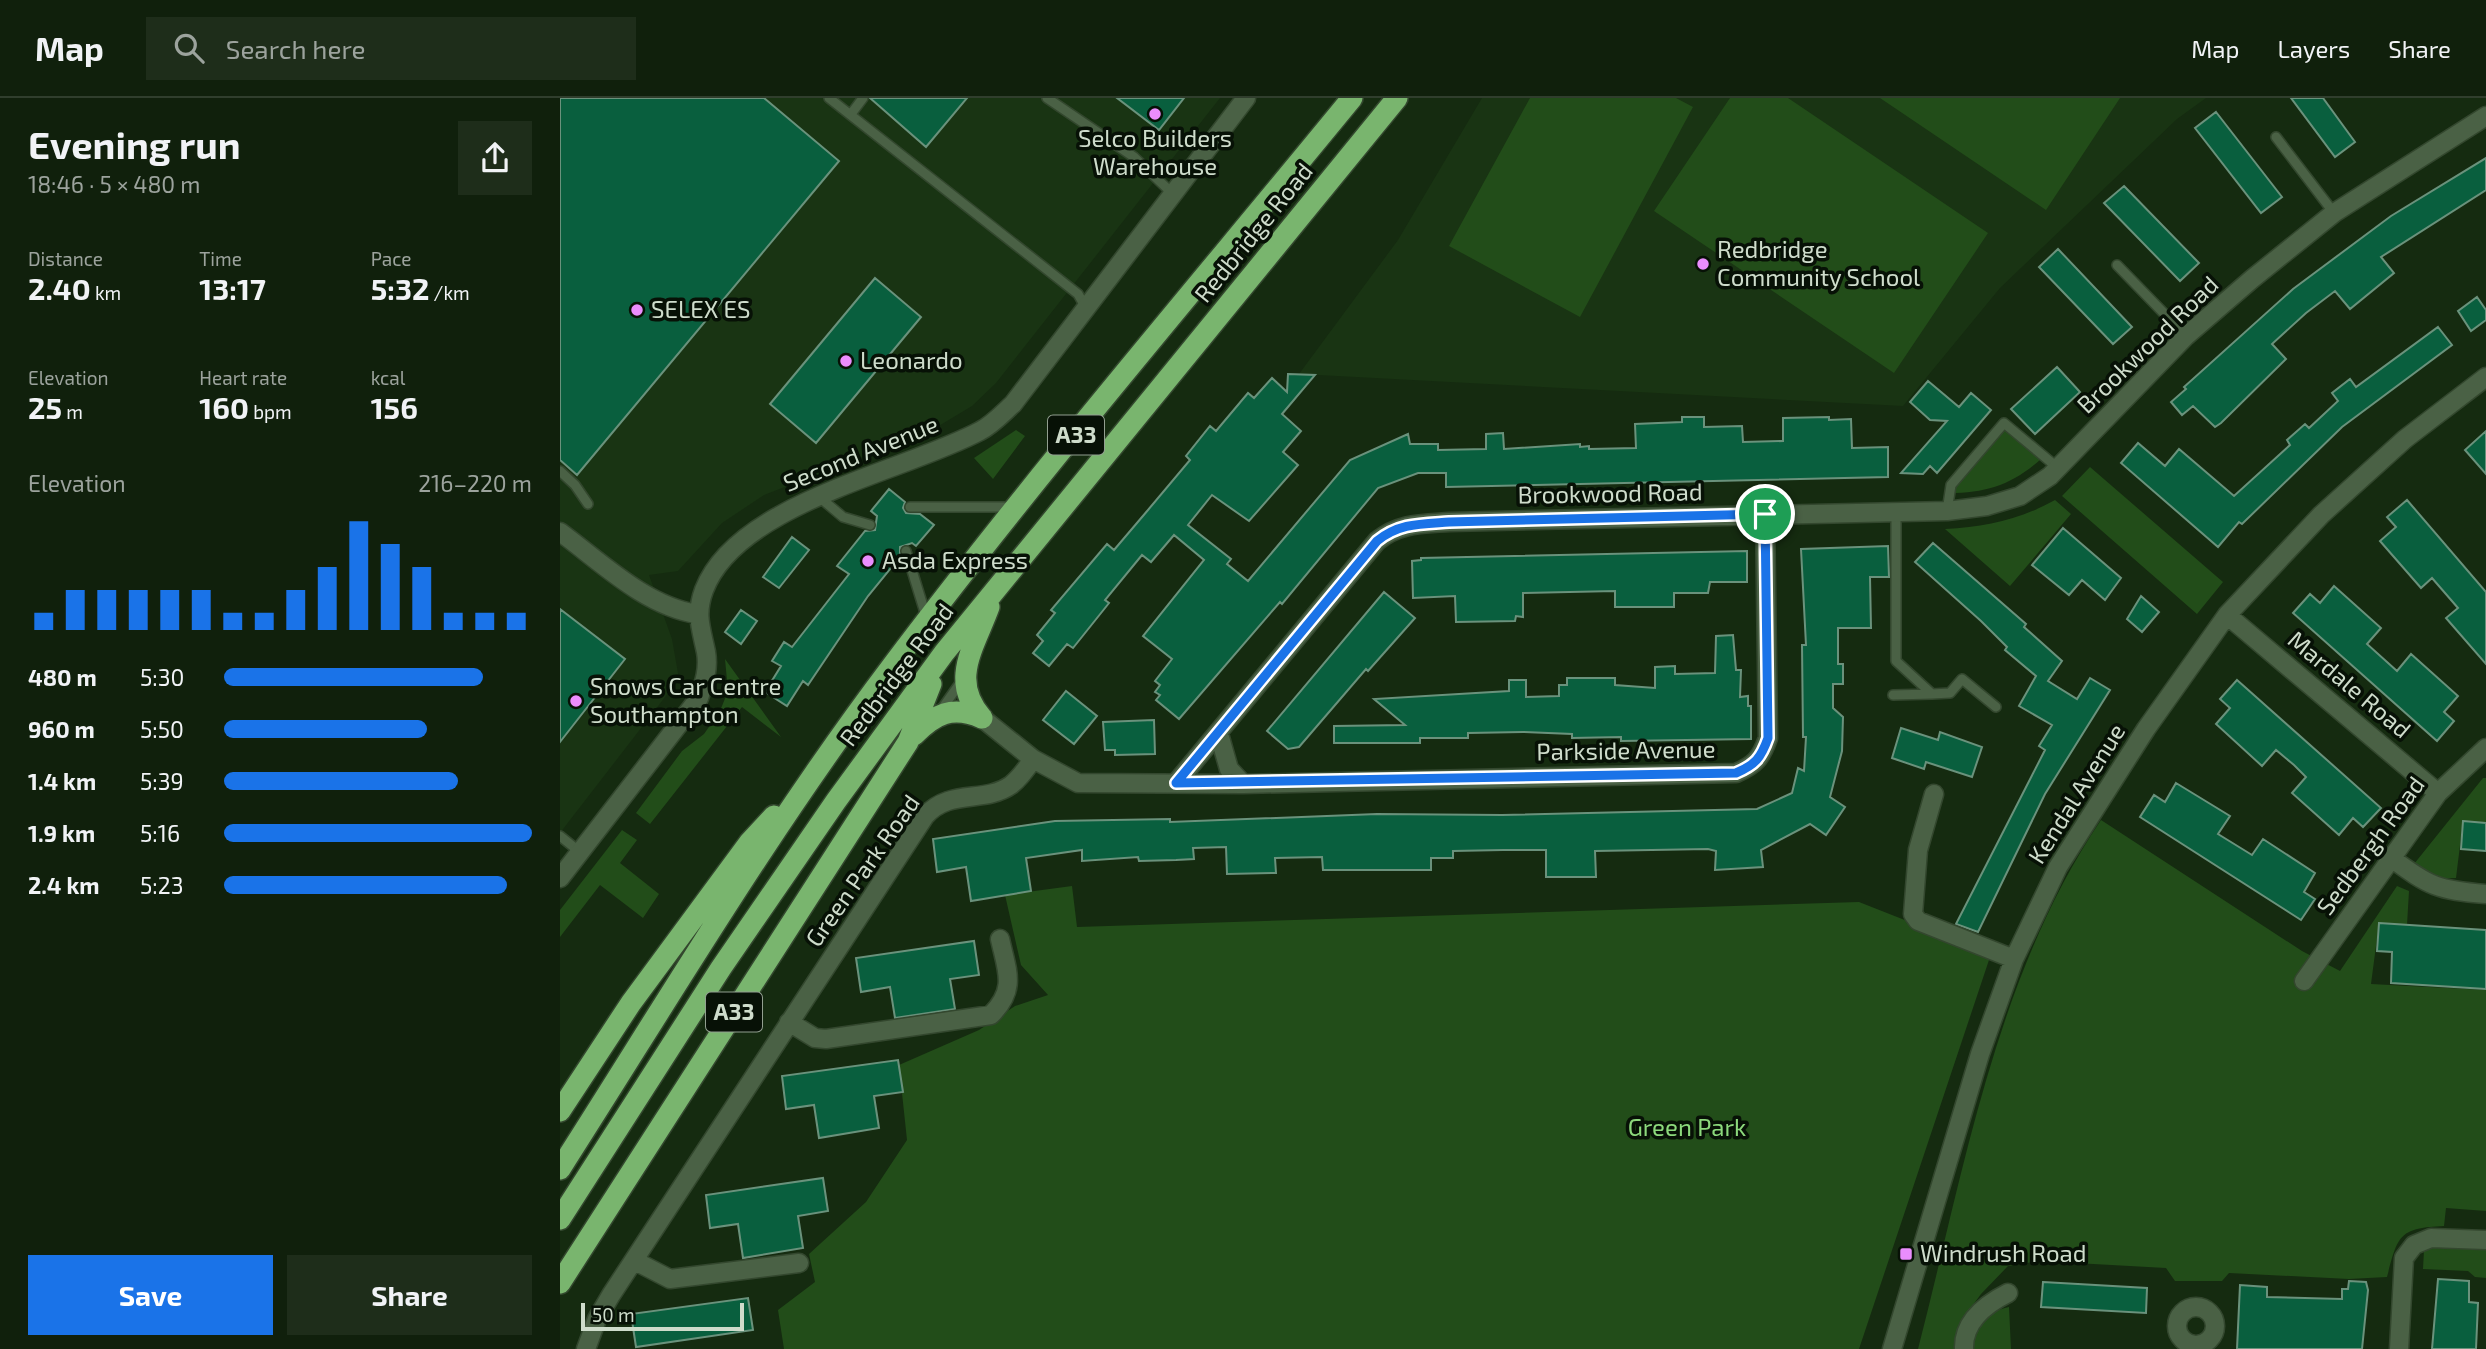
<!DOCTYPE html>
<meta charset="utf-8">
<style>
:root{--surface:#10200c;--page:#1e2d1a;--text:#f1f3f6;--muted:#9ca39d;--line:#303e2d;--accent:#1a73e8}
body{margin:0;font-family:"Exo 2",sans-serif;background:var(--page);color:var(--text);height:100vh;display:flex;flex-direction:column;font-size:26px;white-space:nowrap}
*{box-sizing:border-box;margin:0}
p{font-size:23px;color:var(--muted)}
.icon{flex:none;width:38px;height:38px;fill:none;stroke:currentColor;stroke-width:2;stroke-linecap:round;stroke-linejoin:round}
.map{position:relative;flex:1;overflow:hidden}
.panel{display:flex;flex-direction:column;background:var(--surface);width:560px}
.panel>*{flex:none}
.scale{position:absolute;left:21px;bottom:18px;width:163px;box-sizing:border-box;padding-left:7px;border:4px solid #cedccb;border-top:0;font-size:19px;line-height:24px;white-space:nowrap;color:#cedccb;-webkit-text-stroke:5px #071106;paint-order:stroke}
.pin{position:absolute;display:grid;place-items:center;width:60px;height:60px;color:#fff;margin:-30px;border:4px solid #fff;border-radius:50%;box-shadow:0 2px 7px #0007}
.round{display:grid;place-items:center;flex:none;width:74px;height:74px;border-radius:0px;background:var(--page)}
.summary{display:flex;align-items:center;justify-content:space-between;height:119px;padding:0 28px}
h1{font-size:38px;font-weight:700;line-height:52px}
.figures{display:grid;grid-template-columns:repeat(3,1fr);gap:10px;height:119px;padding:7px 28px}
.figures div{display:grid;align-content:center}
.figures b{font-size:30px;font-weight:700}
.figures small{font-size:19px;font-weight:400}
.figures p{font-size:19px}
.chart{height:196px;padding:14px 28px}
.chart p{display:flex;justify-content:space-between}
.chart svg{width:100%;height:126px;margin-top:7px;stroke:var(--accent);stroke-width:6}
.button{display:flex;gap:14px;margin-top:auto;padding:14px 28px}
.button a{flex:1;height:80px;border-radius:0px;background:var(--accent);color:#fff;font-size:28px;font-weight:700;line-height:80px;text-align:center}
.button a+a{background:var(--page);color:var(--text)}
ul{padding:0 28px;list-style:none;font-size:23px}
li{display:grid;grid-template-columns:112px 84px 1fr;align-items:center;height:52px}
li i{height:18px;border-radius:9px;background:var(--accent)}
header{display:flex;align-items:center;gap:42px;box-sizing:border-box;height:98px;padding:0 35px;background:var(--surface);border-bottom:2px solid var(--line)}
header strong{font-size:33px}
nav{display:flex;gap:38px;margin-inline-start:auto;font-size:24px}
.search{width:490px;height:63px;background:var(--page);display:flex;align-items:center;gap:18px;box-sizing:border-box;padding:0 24px;border-radius:0px;color:var(--muted);font-size:26px}
main{display:flex;flex:1;min-height:0}
.map>svg:first-child{display:block}
.built{fill:#193413}
.green{fill:#224d19}
.building{fill:#095f3e;stroke:#6a927c;stroke-width:2}
.lines{fill:none;stroke-linecap:round;stroke-linejoin:round}
.lane-casing{stroke:#33472e;stroke-width:12}
.street-casing{stroke:#33472e;stroke-width:21}
.highway-casing{stroke:#33472e;stroke-width:24}
.lane{stroke:#4a6145;stroke-width:9}
.street{stroke:#4a6145;stroke-width:18}
.highway{stroke:#79b56e;stroke-width:21}
.route-casing{stroke:#fff;stroke-width:14}
.route{stroke:#1a73e8;stroke-width:9}
.poi-dot{fill:#ea8dfd;stroke:#071106;stroke-width:2.5}
.labels{text-anchor:middle;stroke-width:7;stroke-linejoin:round;paint-order:stroke}
.shield{fill:#071106;stroke:#929f90;stroke-width:2}
.shield-label{font-size:23px;font-weight:bold;fill:#cedccb}
.poi-label{font-size:24px;fill:#cedccb;stroke:#071106;text-anchor:start}
.street-label{font-size:24px;fill:#cedccb;stroke:#071106}
.park-label{font-size:24px;fill:#8cd97c;stroke:#071106}
</style>
<header>
<strong>Map</strong>
<div class="search"><svg class="icon" aria-label="search" viewBox="0 0 24 24"><circle cx="10" cy="10" r="6"/><path d="M15 15l6 6"/></svg>Search here</div>
<nav><a>Map</a><a>Layers</a><a>Share</a></nav>
</header>
<main>
<section class="panel">
<div class="summary"><div><h1>Evening run</h1><p>18:46 · 5 × 480 m</p></div><a class="round"><svg class="icon" aria-label="share" viewBox="0 0 24 24"><path d="M12 15V3M7 8l5-5 5 5M5 13v7h14v-7"/></svg></a></div>
<div class="figures">
<div><p>Distance</p><b>2.40<small> km</small></b></div>
<div><p>Time</p><b>13:17</b></div>
<div><p>Pace</p><b>5:32<small> /km</small></b></div>
</div>
<div class="figures">
<div><p>Elevation</p><b>25<small> m</small></b></div>
<div><p>Heart rate</p><b>160<small> bpm</small></b></div>
<div><p>kcal</p><b>156</b></div>
</div>
<div class="chart"><p><span>Elevation</span>216–220 m</p>
<svg viewBox="0 0 160 44" preserveAspectRatio="none"><path d="M5 44V38M15 44V30M25 44V30M35 44V30M45 44V30M55 44V30M65 44V38M75 44V38M85 44V30M95 44V22M105 44V6M115 44V14M125 44V22M135 44V38M145 44V38M155 44V38"/></svg>
</div>
<ul>
<li><b>480 m</b>5:30<i style="width:84%"></i></li>
<li><b>960 m</b>5:50<i style="width:66%"></i></li>
<li><b>1.4 km</b>5:39<i style="width:76%"></i></li>
<li><b>1.9 km</b>5:16<i style="width:100%"></i></li>
<li><b>2.4 km</b>5:23<i style="width:92%"></i></li>
</ul>
<div class="button"><a>Save</a><a>Share</a></div>
</section>
<div class="map">
<svg width="1926" height="1251" viewBox="0 0 1926 1251">
<rect width="100%" height="100%" fill="#152b10"/>
<path class="built" d="M0,0H660L436,285L412,308L372,332L204,397L162,425L118,473L89,477L112,541L119,581L0,735Z
M922,0H1646L1617,21L1440,190L1343,308L739,276L838,142Z"/>
<path class="green" d="M970,0H1116L1133,9L1020,219L889,148Z
M1170,0H1228L1428,135L1334,275L1094,113Z
M1320,0H1560L1486,112Z
M1445,328L1481,361C1453,386 1427,395 1389,395Z
M456,332L465,338L433,381L414,360Z
M1530,369L1663,484L1637,516L1502,398Z
M1495,402L1511,416L1450,488L1385,431C1426,429 1459,422 1495,402Z
M165,561L221,639L182,609L90,726L76,715L122,653L144,636L160,613L168,593Z
M1923,680H1926V725L1903,723L1896,780L1873,781L1854,766Z
M1541,722L1742,853L1780,873L1837,788L1849,793L1847,827L1819,825L1811,886L1926,892V1113L1886,1110L1884,1128C1839,1130 1838,1137 1827,1179L1789,1181L1669,1175L1662,1183H1615L1606,1170L1479,1163L1448,1168L1421,1196L1402,1222L1398,1251H1358C1404,1073 1436,877 1541,722Z
M62,732L77,742L60,765L99,796L83,820L40,787L0,839V812Z
M512,788L517,829L1299,804L1431,856L1299,1251H224L218,1212L255,1184L249,1156L306,1104L347,1042L339,967L419,932L455,908L488,897L461,867L445,797Z
M1871,1148L1926,1151V1180L1915,1179L1908,1173L1863,1171L1864,1152Z
M1449,1209L1451,1251H1412C1416,1227 1426,1214 1449,1209Z"/>
<path class="building" d="M0,0H204L279,63L17,377L0,362Z
M310,0H407L366,49Z
M557,0H624L599,32Z
M1731,0H1763L1795,44L1775,59Z
M1656,14L1722,99L1701,115L1635,30Z
M1926,60V92L1821,159L1834,175L1790,211L1775,193L1746,215L1712,246L1726,261L1661,325L1655,329L1633,308L1622,317L1611,304L1626,291L1624,289L1733,191L1831,118Z
M1564,88L1639,165L1620,183L1544,105Z
M1498,151L1572,229L1553,246L1479,169Z
M315,180L361,219L256,345L210,306Z
M1917,199L1926,212V222L1911,233L1898,213Z
M1878,229L1892,247L1782,329L1682,426L1679,424L1658,449L1561,365L1578,345L1605,368L1619,351L1674,398L1730,347L1727,342L1745,326L1749,330L1778,303L1772,295L1790,281L1796,289Z
M1497,269L1520,294L1475,336L1451,311Z
M728,276L755,277L722,316L741,333L723,354L738,367L689,423L652,397L628,427L671,461L667,466L688,483L790,362L848,336L850,346H878V352L926,351V336L943,335L944,351L1020,346V349L1029,348V351L1076,350L1075,326L1122,324V319H1144V329L1182,328L1183,344L1223,343V320L1269,319V322L1291,321L1292,350L1328,349V379L886,389V375H858L818,390L722,506L720,504L619,621L596,602L600,597L595,594L600,587L595,583L612,561L583,538L644,462L614,437L591,464L582,457L545,502L549,505L513,550L507,546L489,568L473,555L483,543L477,537L495,515L491,512L547,446L554,452L588,412L630,362L626,358L650,328L656,333L688,295L694,300L712,280L727,294Z
M1368,283L1399,309L1411,295L1431,312L1377,375L1370,368L1363,376L1341,375L1387,323L1370,322L1350,304Z
M1926,333V376L1905,352Z
M329,391L345,404L343,410L346,415L360,416L374,427L356,448L352,445L340,449V459L308,498L248,587L243,583L227,608L205,594L221,568L212,563L224,544L232,549L289,476L277,468L305,433L315,432L317,418L311,413Z
M1847,402L1926,494V566L1886,520L1898,510L1872,480L1861,490L1820,443L1836,429L1827,419Z
M1503,430L1561,480L1545,502L1522,482L1509,497L1472,467Z
M232,439L249,452L219,490L203,479Z
M1373,445L1466,526L1464,529L1502,563L1488,583L1517,601L1530,580L1550,592L1485,696L1418,834L1396,826L1485,652L1479,648L1492,627L1459,608L1476,578L1445,552L1447,549L1421,523L1355,464Z
M1328,448L1329,479H1310L1311,530H1278V566H1283V586H1273V610L1283,619L1282,653L1270,699L1285,709L1266,737L1250,726L1201,752L1203,769L1155,772L1156,753L1148,751L1035,753L1036,779H986V752H943L893,753V760H871V772H763L762,759L715,760L716,775L667,776L666,749L633,750L634,761L616,762L579,763L578,759L522,763V752L466,760L471,793L411,803L406,769L377,774L373,741L495,723L610,721V724L817,716L942,717L1197,711L1232,695L1238,670L1244,673L1246,639H1243L1242,547H1246L1241,451Z
M1187,453V484H1150L1148,495H1114V509H1055V493L963,495V519L956,518L955,523L896,524L895,498L853,500L852,463L861,462V460Z
M1774,488L1821,530L1807,546L1837,573L1851,556L1898,598L1884,614L1894,623L1877,643L1733,515L1750,496L1760,505Z
M824,494L855,520L808,573L806,571L739,649L728,651L707,633Z
M1581,498L1599,514L1582,534L1567,521Z
M0,511L65,561L0,644Z
M181,512L197,523L181,546L165,534Z
M1173,537L1176,572H1181L1180,599L1188,598V608H1191V641L1061,643V639L1012,640V636L963,634L908,635V640H860V645H774V628L845,627L814,601L949,593V582H966V599L999,598V587H1007V580H1055V587L1095,590V569L1115,568V576L1155,575L1156,538Z
M1677,582L1821,710L1803,729L1793,720L1779,737L1732,695L1746,679L1734,667L1716,652L1702,668L1656,626L1670,610L1660,601Z
M506,593L537,618L514,646L483,622Z
M594,622L595,656L555,657V652H545L543,624Z
M1341,630L1378,642L1380,634L1422,649L1412,679L1366,664L1364,671L1332,660Z
M1616,685L1670,718L1658,736L1692,757L1703,741L1755,775L1744,794L1755,801L1741,822L1580,719L1594,697L1605,704Z
M1903,723L1926,725V753L1901,751Z
M1819,825L1926,832V891L1831,885L1832,854L1817,853Z
M414,843L419,877L390,881L395,911L335,920L330,889L301,894L296,860Z
M338,962L343,994L314,998L319,1030L259,1040L254,1007L226,1011L222,978Z
M263,1080L268,1113L238,1118L243,1150L183,1160L178,1126L150,1130L146,1097Z
M1878,1181L1909,1183V1204L1918,1205L1916,1251H1872Z
M1789,1183L1806,1184L1808,1192L1802,1251H1677L1680,1187L1707,1189V1199L1782,1201V1191H1788Z
M1483,1184L1587,1190L1586,1215L1481,1209Z
M188,1200L193,1232L76,1249L71,1216Z"/>
<g class="lines">
<defs>
<path id="lane" d="M269,0L518,196L526,210
M487,0L574,59L612,95
M291,16L303,0
M1716,39L1774,115
M1557,167L1626,238
M0,373L15,387L28,406
M258,398L283,419L310,427
M350,409H454
M1387,413L1391,387L1444,325L1498,370
M1336,414V563L1372,596L1390,595L1402,581L1436,609
M346,453L367,521
M1333,597L1372,596
M381,612L403,581
M0,738L20,754"/>
<path id="street" d="M0,434C41,464 85,508 137,516
M1667,517L1878,695
M422,620L473,661L518,685L683,686L1176,675C1195,667 1201,660 1208,640L1205,416
M659,636L669,671L683,686
M616,685L817,443C839,425 861,426 889,424L1387,413L1427,408L1460,398L1490,378L1626,238L1692,181L1774,115L1926,18
M1374,696L1358,752L1353,816L1358,823L1454,861
M1831,760C1871,789 1877,792 1926,796
M0,780L139,600C144,585 149,571 146,554C141,530 135,516 144,492C177,405 343,374 420,333C432,327 443,315 453,306L686,0
M1744,883L1878,695L1926,650
M229,924L255,940L266,941L431,917C457,891 447,873 440,841
M75,1163L110,1181L239,1165
M1617 1228a19 19 0 1 1 38 0a19 19 0 1 1-38 0Z
M26,1251L37,1221L51,1197L365,718C390,690 424,706 451,687C460,680 467,670 473,661
M1332,1251L1420,956L1454,861L1498,769L1586,631L1667,517L1761,417L1845,341L1926,279
M1404,1251C1403,1224 1426,1206 1448,1195
M1839,1251L1844,1160L1854,1147L1871,1140L1926,1142"/>
<path id="highway" d="M422,620C389,582 414,550 429,509
M354,637C375,616 392,607 422,620
M0,1013L71,905L189,745L214,718
M0,1071C108,902 211,728 332,568C479,373 638,188 792,0
M0,1121L161,870L276,703L384,555L837,0
M0,1185L348,644L371,586"/>
</defs>
<use href="#lane" class="lane-casing"/>
<use href="#street" class="street-casing"/>
<use href="#highway" class="highway-casing"/>
<use href="#lane" class="lane"/>
<use href="#street" class="street"/>
<use href="#highway" class="highway"/>
</g>
<g class="lines">
<defs>
<path id="route" d="M1205,416L1208,640C1201,660 1195,667 1176,675L616,685L817,443C839,425 861,426 889,424Z"/>
</defs>
<use href="#route" class="route-casing"/>
<use href="#route" class="route"/>
</g>
<g class="poi-dot">
<circle cx="595" cy="16" r="7"/>
<circle cx="1143" cy="166" r="7"/>
<circle cx="77" cy="212" r="7"/>
<circle cx="286" cy="263" r="7"/>
<circle cx="308" cy="463" r="7"/>
<circle cx="16" cy="603" r="7"/>
<rect x="1339" y="1149" width="14" height="14" rx="3.5"/>
</g>
<g class="labels">
<g class="shield">
<rect x="488" y="317.5" width="56" height="39" rx="5"/>
<rect x="146" y="894.5" width="56" height="39" rx="5"/>
</g>
<g class="shield-label">
<text x="516" y="345">A33</text>
<text x="174" y="922">A33</text>
</g>
<g class="poi-label">
<text x="595" y="49" text-anchor="middle">Selco Builders<tspan x="595" dy="28">Warehouse</tspan></text>
<text x="1157" y="160">Redbridge<tspan x="1157" dy="28">Community School</tspan></text>
<text x="91" y="220">SELEX ES</text>
<text x="300" y="271">Leonardo</text>
<text x="322" y="471">Asda Express</text>
<text x="30" y="597">Snows Car Centre<tspan x="30" dy="28">Southampton</tspan></text>
<text x="1360" y="1164">Windrush Road</text>
</g>
<g class="street-label">
<text transform="translate(694 135) rotate(-51)" y="8">Redbridge Road</text>
<text transform="translate(1588 247) rotate(-44)" y="8">Brookwood Road</text>
<text transform="translate(301 356) rotate(-22)" y="8">Second Avenue</text>
<text transform="translate(1050 396) rotate(-1)" y="8">Brookwood Road</text>
<text transform="translate(337 577) rotate(-53)" y="8">Redbridge Road</text>
<text transform="translate(1789 587) rotate(40)" y="8">Mardale Road</text>
<text transform="translate(1066 653) rotate(-1)" y="8">Parkside Avenue</text>
<text transform="translate(1517 696) rotate(-58)" y="8">Kendal Avenue</text>
<text transform="translate(1811 748) rotate(-54)" y="8">Sedbergh Road</text>
<text transform="translate(303 773) rotate(-55)" y="8">Green Park Road</text>
</g>
<g class="park-label">
<text x="1127" y="1038">Green Park</text>
</g>
</g>
</svg>
<div class="scale">50 m</div>
<div class="pin" style="left:1205px;top:416px;background:#1e9e55"><svg class="icon" aria-label="arrive" viewBox="0 0 24 24"><path d="M6 21V4h12l-3 4 3 4H6"/></svg></div>
</div>
</main>
